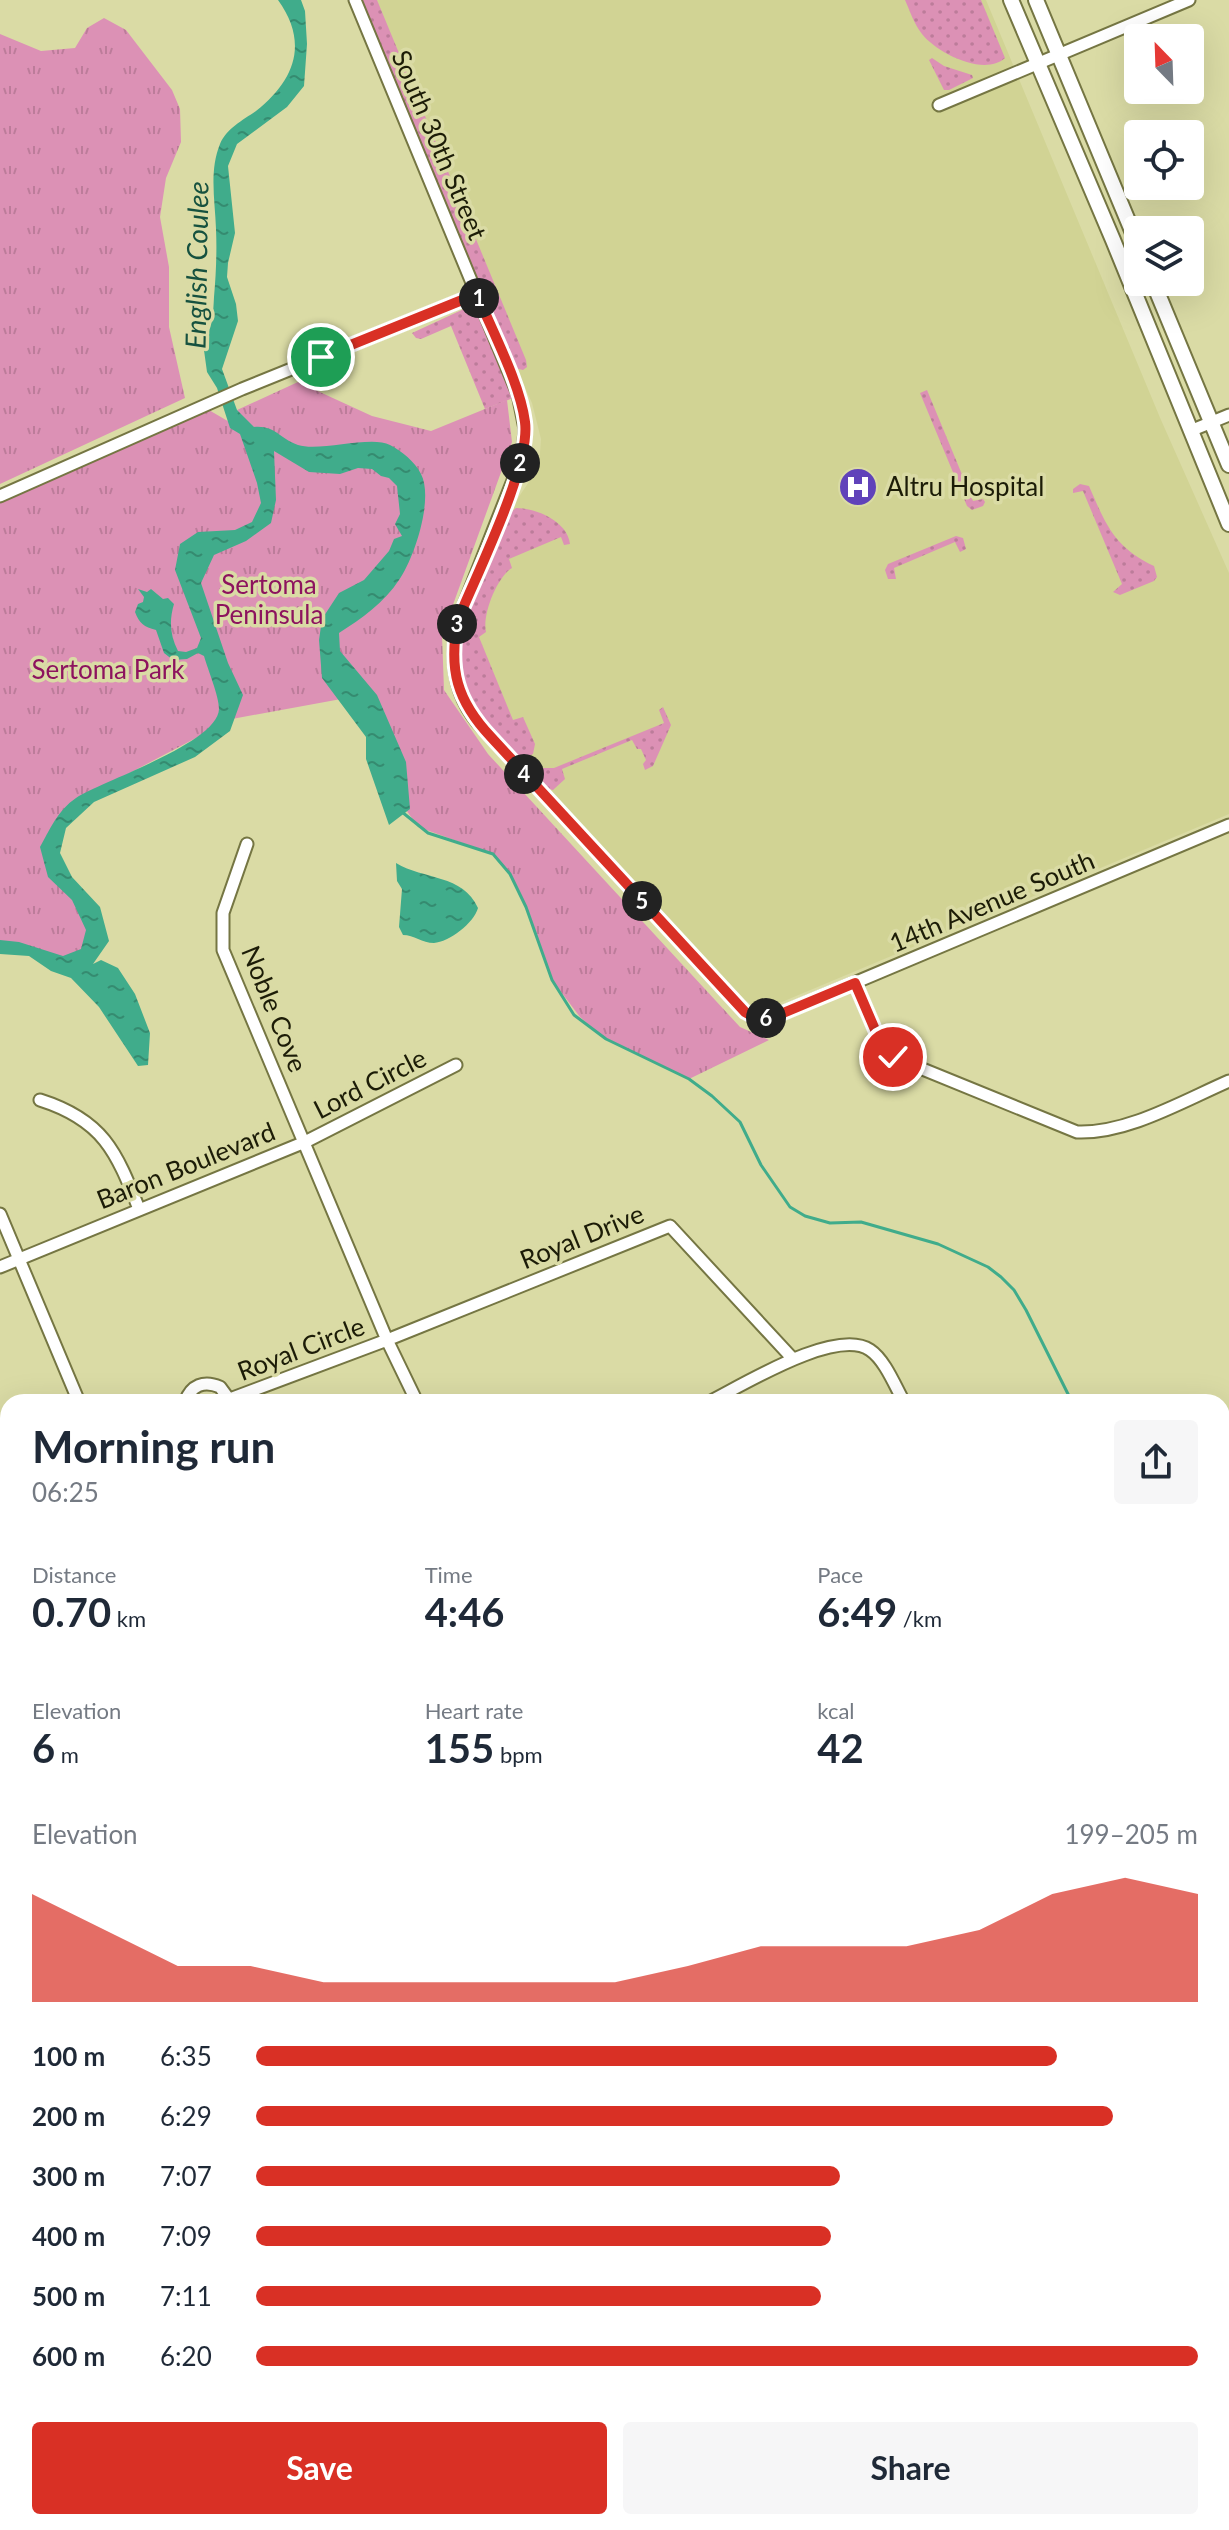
<!DOCTYPE html>
<meta charset="utf-8">
<style>
:root{--surface:#fff;--page:#f6f6f7;--text:#1f2937;--muted:#747a83;--accent:#d93025}
body{margin:0;font-family:Lato,sans-serif;background:var(--page);color:var(--text);height:100vh;display:flex;flex-direction:column;font-size:30px;white-space:nowrap}
*{box-sizing:border-box;margin:0}
p{font-size:26px;color:var(--muted)}
.icon{flex:none;width:44px;height:44px;fill:none;stroke:currentColor;stroke-width:2;stroke-linecap:round;stroke-linejoin:round}
.map{position:relative;flex:1;overflow:hidden}
.sheet{position:absolute;left:0px;top:1394px;width:1230px;height:1136px;display:flex;flex-direction:column;background:var(--surface);border-radius:24px 24px 0 0;box-shadow:0 8px 32px #0002}
.sheet>*{flex:none}
.needle{width:52px;rotate:337deg}
.tools{position:absolute;left:1124px;top:24px;display:grid;gap:16px}
.tools a{display:grid;place-items:center;width:80px;height:80px;border-radius:8px;background:var(--surface);box-shadow:0 8px 32px #0002;font-size:40px}
.pin{position:absolute;display:grid;place-items:center;width:68px;height:68px;color:#fff;margin:-34px;border:4px solid #fff;border-radius:50%;box-shadow:0 2px 8px #0007}
.km{position:absolute;width:40px;height:40px;margin:-20px;border-radius:50%;background:#222;color:#fff;font-size:22px;line-height:40px;text-align:center}
.round{display:grid;place-items:center;flex:none;width:84px;height:84px;border-radius:8px;background:var(--page)}
.overview{display:flex;align-items:center;justify-content:space-between;height:136px;padding:0 32px}
h1{font-size:44px;font-weight:700;line-height:60px}
.stats{display:grid;grid-template-columns:repeat(3,1fr);gap:12px;height:136px;padding:8px 32px}
.stats div{display:grid;align-content:center}
.stats b{font-size:40px;font-weight:700}
.stats small{font-size:22px;font-weight:400}
.stats p{font-size:22px}
.chart{height:224px;padding:16px 32px}
.chart p{display:flex;justify-content:space-between}
.chart svg{width:100%;height:144px;margin-top:8px;fill:var(--accent);opacity:.7}
.action{display:flex;gap:16px;margin-top:auto;padding:16px 32px}
.action a{flex:1;height:92px;border-radius:8px;background:var(--accent);color:#fff;font-size:32px;font-weight:700;line-height:92px;text-align:center}
.action a+a{background:var(--page);color:var(--text)}
ul{padding:0 32px;list-style:none;font-size:26px}
li{display:grid;grid-template-columns:128px 96px 1fr;align-items:center;height:60px}
li i{height:20px;border-radius:10px;background:var(--accent)}
.map>svg:first-child{display:block}
.built{fill:#d1d394}
.grass{fill:url(#grass-dots)}
.park{fill:url(#park-tufts)}
.water{fill:url(#water-ripples)}
.lines{fill:none;stroke-linecap:round;stroke-linejoin:round}
.stream{stroke:#40ac8b;stroke-width:3}
.minor-casing{stroke:#757643;stroke-width:15}
.major-casing{stroke:#757643;stroke-width:18}
.minor{stroke:#fff;stroke-width:11}
.major{stroke:#fff;stroke-width:14}
.route-casing{stroke:#fff;stroke-width:16}
.route{stroke:#d93025;stroke-width:10}
.labels{text-anchor:middle;stroke-width:7;stroke-linejoin:round;paint-order:stroke}
.street-label{font-size:26px;fill:#1c1c07;stroke:#dadba5}
.poi-label{font-size:26px;fill:#1c1c07;stroke:#dadba5;text-anchor:start}
.park-label{font-size:26px;fill:#8d135e;stroke:#dadba5}
.water-label{font-size:28px;font-style:italic;fill:#16513f;stroke:#dadba5}
</style>
<div class="map">
<svg width="1229" height="2530" viewBox="0 0 1229 2530">
<defs>
<pattern id="grass-dots" width="8" height="8" patternUnits="userSpaceOnUse" patternTransform="scale(2)"><rect width="8" height="8" fill="#dc91b5"/><path d="M2 2h.1M6 6h.1" fill="none" stroke="#bc7c9a" stroke-width="1.8" stroke-linecap="round"/></pattern>
<pattern id="park-tufts" width="24" height="20" patternUnits="userSpaceOnUse" patternTransform="scale(2)"><rect width="24" height="20" fill="#dc91b5"/><path d="M3 7l-1-3M5 7V3M7 7l1-3M15 17l-1-3M17 17v-4M19 17l1-3" fill="none" stroke="#bc7c9a"/></pattern>
<pattern id="water-ripples" width="26" height="14" patternUnits="userSpaceOnUse" patternTransform="scale(2)"><rect width="26" height="14" fill="#40ac8b"/><path d="M2 4q2-2 4 0t4 0M15 11q2-2 4 0t4 0" fill="none" stroke="#358b70"/></pattern>
</defs>
<rect width="100%" height="100%" fill="#dadba5"/>
<path class="built" d="M349,0H986L1161,420L1229,573V814L770,1007H755L745,1000L714,970L493,730L476,709L468,694L460,657L468,612L512,507L539,467L541,439L532,403Z"/>
<path class="grass" d="M359,0H377L526,360L527,367L523,370L515,368L511,362Z
M905,0H981L1005,58C984,77 937,53 922,34C914,24 910,11 905,0Z
M932,58L944,66L972,75L973,78L949,90H944L929,60Z
M466,308L476,311L513,398L485,409L451,326L421,339L416,338L412,333Z
M927,390L973,501L983,499L985,502L983,506L972,510L967,506L920,393Z
M1080,484L1089,486C1106,525 1114,547 1154,566L1157,577L1154,581L1120,595L1113,592L1122,584L1083,491L1073,493V489Z
M516,508C537,508 568,522 570,544L564,545L561,537L509,559L512,568C497,577 482,615 486,632L479,637L513,720L523,717L535,744L533,754L521,759C505,742 484,725 473,704C438,642 486,570 510,513Z
M956,536L963,538L966,549L960,552L955,542L894,568L896,579H888L885,570L888,564Z
M663,707L671,725L653,766L645,770L643,764L646,760L641,749H637L632,740L562,769L565,779L553,790L549,789L541,781L538,770L541,768H554L664,723L659,710Z"/>
<path class="park" d="M104,18L126,30L172,90L180,109L181,142L166,178L160,217L169,267V327L185,398L0,484V34L41,51L75,48L87,28Z
M298,382L372,416L431,431L507,400L512,442L442,635L444,690L488,754L740,1027L769,1040L689,1079L600,1035L580,1017L552,980L526,907L510,874L493,854L418,827L381,774L363,695L232,719L88,795L50,847L101,936L81,966L22,949L0,951V496L202,406L250,434L237,410Z"/>
<path class="water" d="M278,0H301L305,11L307,44L304,86L287,107L237,144L228,166L235,233L228,263L227,277L236,304L238,321L222,369L237,410L254,427C275,425 280,439 298,445C320,452 371,435 390,445C402,451 415,462 421,474C434,499 414,559 399,580C385,602 361,619 339,633L340,651L377,695L406,762L410,809L389,825L366,759V737L322,678L319,640L322,619L339,593L364,580L389,551L394,539L402,536L395,524L400,514L397,486L389,478L381,476L372,469L358,468L340,474L309,472L274,451L276,500L271,523L246,541L214,555L201,583L228,663L243,695L230,731L195,757L94,802L66,828L60,853L72,877L100,907L109,941L93,964L101,960L118,968L135,994L150,1033L148,1065L138,1066L99,1007L71,978L51,971L29,956L0,954V940L19,942L63,956L81,949L86,930L72,900L48,877L40,847C50,829 58,810 76,798C104,780 218,743 219,709C219,696 208,670 204,656L198,653L187,659L173,660L164,653L156,630C144,627 139,623 135,612L138,604L143,602L144,597L138,589L147,592L151,589L163,599L168,598L174,604C169,621 170,635 178,651L186,652L197,648L201,638L175,570L180,544L198,532L235,530L252,522L261,503L257,483L240,434L230,428L217,388L207,372L203,343C213,328 213,315 214,297C216,274 217,251 216,229C215,200 209,171 220,144C226,129 243,120 256,111C295,80 309,43 278,0Z
M396,863C424,880 463,874 478,908C474,923 449,942 434,943C422,943 414,935 403,935L399,927L402,889L397,881Z"/>
<g class="lines">
<path class="stream" d="M402,812L428,833L493,854L510,874L526,907L552,980L574,1015L606,1039L689,1079L712,1096L740,1122L761,1165L790,1207L805,1216L830,1223L861,1222L938,1244L988,1267L1001,1277L1014,1290L1026,1310L1072,1402
M1222,2078L1229,2089"/>
<defs>
<path id="minor" d="M355,0L518,394L525,429L523,455L458,620C450,656 453,693 478,723L745,1012L756,1018H771L1229,825
M939,105L1189,0
M1190,431L1229,415
M0,496L242,389L477,294
M247,844L223,913V950L387,1340L417,1402
M855,983L879,1039L893,1057L1077,1132C1127,1134 1183,1101 1229,1081
M40,1100C103,1120 116,1151 139,1209
M0,1214L79,1402
M0,1267L305,1142L456,1065
M230,1399L387,1340L670,1226L793,1359
M185,1402C191,1385 204,1380 220,1387L231,1402
M709,1402C743,1385 836,1327 870,1350C885,1360 895,1386 904,1402
M0,1500L8,1512
M1226,1505L1229,1512
M1222,1533L1229,1549
M1222,1737L1229,1727
M1222,1943L1229,1942
M0,2024L8,2021
M0,2193L8,2200
M0,2358L8,2354
M1222,2498L1229,2506
M145,2522L149,2530
M547,2522L550,2530
M1010,2522L1040,2527L1061,2522
M52,2530L71,2522
M519,2530L538,2522
M930,2530L947,2523L958,2522"/>
<path id="major" d="M1011,0L1113,240L1229,524
M1036,0L1138,245
M1153,282L1229,465"/>
</defs>
<use href="#minor" class="minor-casing"/>
<use href="#major" class="major-casing"/>
<use href="#minor" class="minor"/>
<use href="#major" class="major"/>
</g>
<g class="lines">
<defs>
<path id="route" d="M321,357L477,294C492,331 520,383 525,422C531,466 476,575 458,620C448,669 457,701 491,737L745,1012L756,1018H771L855,983L879,1039L893,1057"/>
</defs>
<use href="#route" class="route-casing"/>
<use href="#route" class="route"/>
</g>
<defs>
<symbol id="hospital-disc" viewBox="-11 -11 22 22"><circle r="9.5" fill="#6042ba" stroke="#dadba5"/><path d="M-5-5h3v3.5h4V-5h3V5h-3V1.5h-4V5h-3Z" fill="#fff"/></symbol>
</defs>
<g fill-rule="evenodd">
<use href="#hospital-disc" x="836" y="465" width="44" height="44"/>
</g>
<g class="labels">
<g class="street-label">
<text transform="translate(439 145) rotate(67)" y="9">South 30th Street</text>
<text transform="translate(992 902) rotate(-23)" y="9">14th Avenue South</text>
<text transform="translate(274 1009) rotate(68)" y="9">Noble Cove</text>
<text transform="translate(370 1084) rotate(-27)" y="9">Lord Circle</text>
<text transform="translate(186 1166) rotate(-22)" y="9">Baron Boulevard</text>
<text transform="translate(582 1237) rotate(-22)" y="9">Royal Drive</text>
<text transform="translate(301 1349) rotate(-21)" y="9">Royal Circle</text>
</g>
<g class="poi-label">
<text x="886" y="496">Altru Hospital</text>
</g>
<g class="park-label">
<text x="269" y="594">Sertoma<tspan x="269" dy="30">Peninsula</tspan></text>
<text x="108" y="679">Sertoma Park</text>
</g>
<g class="water-label">
<text transform="translate(197 265) rotate(-89)" y="10">English Coulee</text>
</g>
</g>
</svg>
<div class="tools">
<a><svg class="needle" viewBox="-14 -14 28 28"><path d="M0-13l5 13h-10z" fill="#e53935"/><path d="M0 13l5-13h-10z" fill="#747a83"/></svg></a>
<a><svg class="icon" aria-label="locate" viewBox="0 0 24 24"><circle cx="12" cy="12" r="6"/><path d="M12 2v4M12 18v4M2 12h4M18 12h4"/></svg></a>
<a><svg class="icon" aria-label="layers" viewBox="0 0 24 24"><path d="M12 4l9 5-9 5-9-5zM3 14l9 5 9-5"/></svg></a>
</div>
<div class="pin" style="left:321px;top:357px;background:#1e9e55"><svg class="icon" aria-label="arrive" viewBox="0 0 24 24"><path d="M6 21V4h12l-3 4 3 4H6"/></svg></div>
<div class="pin" style="left:893px;top:1057px;background:#d93025"><svg class="icon" aria-label="check" viewBox="0 0 24 24"><path d="M5 12l5 5 9-10"/></svg></div>
<b class="km" style="left:479px;top:298px">1</b>
<b class="km" style="left:520px;top:463px">2</b>
<b class="km" style="left:457px;top:624px">3</b>
<b class="km" style="left:524px;top:774px">4</b>
<b class="km" style="left:642px;top:901px">5</b>
<b class="km" style="left:766px;top:1018px">6</b>
<section class="sheet">
<div class="overview"><div><h1>Morning run</h1><p>06:25</p></div><a class="round"><svg class="icon" aria-label="share" viewBox="0 0 24 24"><path d="M12 15V3M7 8l5-5 5 5M5 13v7h14v-7"/></svg></a></div>
<div class="stats">
<div><p>Distance</p><b>0.70<small> km</small></b></div>
<div><p>Time</p><b>4:46</b></div>
<div><p>Pace</p><b>6:49<small> /km</small></b></div>
</div>
<div class="stats">
<div><p>Elevation</p><b>6<small> m</small></b></div>
<div><p>Heart rate</p><b>155<small> bpm</small></b></div>
<div><p>kcal</p><b>42</b></div>
</div>
<div class="chart"><p><span>Elevation</span>199–205 m</p>
<svg viewBox="0 0 160 44" preserveAspectRatio="none"><path d="M0 44V11L10 22L20 33L30 33L40 38L50 38L60 38L70 38L80 38L90 33L100 27L110 27L120 27L130 22L140 11L150 6L160 11V44z"/></svg>
</div>
<ul>
<li><b>100 m</b>6:35<i style="width:85%"></i></li>
<li><b>200 m</b>6:29<i style="width:91%"></i></li>
<li><b>300 m</b>7:07<i style="width:62%"></i></li>
<li><b>400 m</b>7:09<i style="width:61%"></i></li>
<li><b>500 m</b>7:11<i style="width:60%"></i></li>
<li><b>600 m</b>6:20<i style="width:100%"></i></li>
</ul>
<div class="action"><a>Save</a><a>Share</a></div>
</section>
</div>
